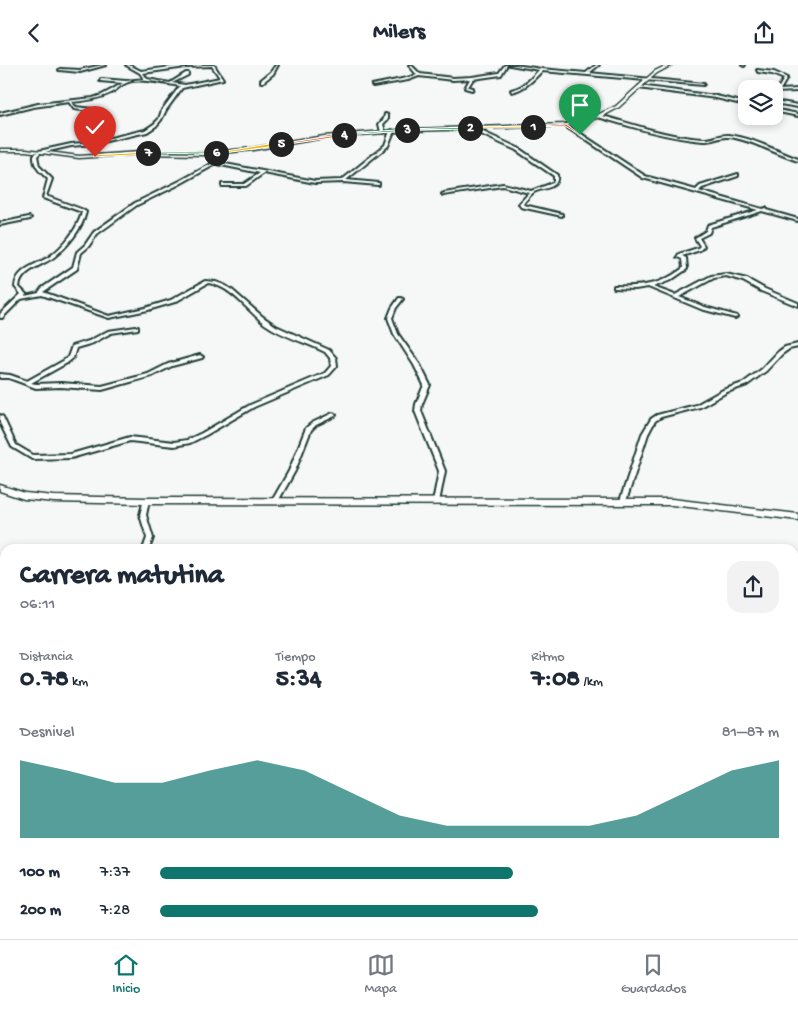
<!DOCTYPE html>
<html lang="es">
<meta charset="utf-8">
<style>
:root{--surface:#fff;--page:#f2f2f3;--text:#1f2937;--muted:#747a83;--line:#e0e1e3;--accent:#0f766e}
body{margin:0;font-family:"Gochi Hand",sans-serif;background:var(--page);color:var(--text);height:100vh;display:flex;flex-direction:column;font-size:19px;white-space:nowrap}
*{box-sizing:border-box;margin:0}
p{font-size:16px;color:var(--muted)}
.icon{flex:none;width:28px;height:28px;fill:none;stroke:currentColor;stroke-width:2;stroke-linecap:round;stroke-linejoin:round}
.map{position:relative;flex:1;overflow:hidden}
.side{position:absolute;left:0px;top:479px;width:799px;height:396px;display:flex;flex-direction:column;background:var(--surface);border-radius:15px 15px 0 0;box-shadow:0 2px 8px #0003}
.side>*{flex:none}
.tools{position:absolute;left:738px;top:15px;display:grid;gap:10px}
.tools a{display:grid;place-items:center;width:45px;height:45px;border-radius:10px;background:var(--surface);box-shadow:0 2px 8px #0003;font-size:25px}
.pin{position:absolute;display:grid;place-items:center;width:42px;height:42px;color:#fff;margin:-51px -21px;border-radius:50% 50% 50% 0;rotate:-45deg;box-shadow:0 0 5px #0007}
.pin .icon{rotate:45deg}
.km{position:absolute;width:25px;height:25px;margin:-12px;border-radius:50%;background:#222;color:#fff;font-size:14px;line-height:25px;text-align:center}
.round{display:grid;place-items:center;flex:none;width:52px;height:52px;border-radius:15px;background:var(--page)}
.summary{display:flex;align-items:center;justify-content:space-between;height:85px;padding:0 20px}
h1{font-size:28px;font-weight:700;line-height:38px}
.stats{display:grid;grid-template-columns:repeat(3,1fr);gap:8px;height:85px;padding:5px 20px}
.stats div{display:grid;align-content:center}
.stats b{font-size:25px;font-weight:700}
.stats small{font-size:14px;font-weight:400}
.stats p{font-size:14px}
.chart{height:140px;padding:10px 20px}
.chart p{display:flex;justify-content:space-between}
.chart svg{width:100%;height:90px;margin-top:5px;fill:var(--accent);opacity:.7}
ul{padding:0 20px;list-style:none;font-size:16px}
li{display:grid;grid-template-columns:80px 60px 1fr;align-items:center;height:38px}
li i{height:12px;border-radius:6px;background:var(--accent)}
header{display:flex;justify-content:space-between;align-items:center;height:65px;padding:0 20px;background:var(--surface);font-size:22px;font-weight:700}
.tab-bar{display:flex;justify-content:space-around;align-items:center;height:70px;border-top:1px solid var(--line);background:var(--surface);font-size:14px;color:var(--muted)}
.tab-bar a{display:grid;justify-items:center;gap:2px}
.tab-bar .active{color:var(--accent)}
.map>svg:first-child{display:block}
.lines{fill:none;stroke-linecap:round;stroke-linejoin:round}
.street-casing{stroke:#1f3d34;stroke-width:4}
.secondary-casing{stroke:#1f3d34;stroke-width:3}
.street{fill:#fff;fill-rule:evenodd}
.secondary{fill:#fff;fill-rule:evenodd}
.split-1{fill:#f0652b;stroke:#fff}
.split-2{fill:#f5b400;stroke:#fff}
.split-3{fill:#22a559;stroke:#fff}
.split-4{fill:#22a559;stroke:#fff}
.split-5{fill:#f0652b;stroke:#fff}
.split-6{fill:#f5b400;stroke:#fff}
.split-7{fill:#22a559;stroke:#fff}
.split-8{fill:#f5b400;stroke:#fff}
</style>
<header><svg class="icon" aria-label="back" viewBox="0 0 24 24"><path d="M15 5l-7 7 7 7"/></svg>Milers<svg class="icon" aria-label="share" viewBox="0 0 24 24"><path d="M12 15V3M7 8l5-5 5 5M5 13v7h14v-7"/></svg></header>
<div class="map">
<svg width="798" height="874" viewBox="0 0 798 874">
<rect width="100%" height="100%" fill="#f6f7f7"/>
<filter id="ink" filterUnits="userSpaceOnUse"><feTurbulence type="fractalNoise" baseFrequency=".02" numOctaves="2"/><feDisplacementMap in="SourceGraphic" scale="10" xChannelSelector="R" yChannelSelector="G"/><feConvolveMatrix kernelMatrix="1 2 1 2 8 2 1 2 1" color-interpolation-filters="sRGB"/></filter>
<g filter="url(#ink)">
<g class="lines">
<defs>
<path id="street" d="M102,0H106L80,7L59,5L60,4L80,5Z
M126,0H129L141,6L186,0H214L223,14L182,23L166,45L161,55L156,61L147,67L93,79L71,81L40,88L37,91L39,101L52,114L46,131L81,144L86,147C82,164 68,181 54,192C42,201 21,205 19,222L26,229L25,231L39,228V227L42,223L73,202L77,187L85,180L94,167L135,138L180,116L215,97L315,116L342,115L385,80L390,66L392,65L394,66L388,81L346,115L379,118V120H378L343,117L315,118L264,108L246,121H222V119H244L260,108L216,99L178,120L137,140L97,169L88,182L81,188L77,204L43,227L109,251L145,243L171,235L205,216L216,217L224,220L232,225L263,252L276,261L329,285L336,293L337,301L329,310L254,342L206,370L190,378L174,381L130,376L71,393L32,394L12,382L0,358V350L3,352L16,380L33,390L71,389L130,372L174,377L187,375L202,368L250,340L325,308L331,301L330,293L325,287C306,277 283,272 265,259C247,245 231,221 208,218L175,237L148,245L109,253L42,230L21,234L2,253H0V249L21,229L15,222C16,204 36,200 49,192C63,182 78,164 82,147L43,133L48,114C40,107 33,101 34,90L39,86L71,79L93,77L145,65L154,59L159,54L162,45L180,21C166,19 139,12 126,18C121,20 117,24 113,27C99,34 86,36 71,37L76,42L92,44L95,48L91,51L89,50L91,48L90,46L74,44L69,37L33,42L0,50V48L38,39L93,33L102,30L113,24L123,18L100,16L101,14L126,16L144,14L140,8ZM212,1L220,13L185,20L172,18L188,10V8H186L170,18L147,14L143,8L186,2Z
M276,0H278L273,9L263,17H261V15L271,7Z
M409,0H411L420,9L453,13L472,12L499,8L505,0H507L501,10L473,14L468,22L473,23L472,25L465,23L470,14L453,15L419,11L408,15L373,21L372,20L407,13L417,10Z
M510,0H516L541,4L586,8L596,0H599L589,8L704,19L703,20L542,6C533,15 525,24 512,27L511,25C523,23 531,14 539,5Z
M742,0H745L744,1Z
M757,5L774,7L787,13L780,25L798,24V26L774,27V25H777L784,14L772,9L758,7Z
M639,21L716,31L746,38V40L716,33L638,23Z
M774,36L798,40V42L774,38Z
M774,44L798,49V51L774,46Z
M385,49L388,50V54L383,59L385,67L383,68L381,67L379,59L384,54Z
M599,50C633,59 668,72 703,74C712,75 720,69 729,70C753,73 776,86 798,94V96C775,89 753,75 729,72C720,71 712,77 703,76C667,73 632,62 598,52Z
M566,59L645,111L696,125L700,121L738,109V111L702,123L699,126L762,144L766,143V145L798,154V156L762,146L711,162L709,168L699,173L704,181L700,185L682,191L686,193L687,204L671,215L653,222L675,230L711,211L726,209L747,214L765,224L798,238V241L761,226L743,216L726,211L714,213L679,232L705,242L737,251V252L735,253L701,244L648,222L635,224L614,223V221H616C643,222 661,220 683,203L682,194L677,192L679,189L698,183L700,181L695,173L706,166L708,160L758,145L643,113L565,61Z
M470,62H472L518,83L557,110C559,124 544,122 534,127C530,130 526,135 523,139L524,140L562,149V151L521,142L519,139L529,128L503,121L443,130L442,129L444,128L503,119L531,126L553,118L554,116V111L516,85L470,64Z
M29,152L31,153L30,154L0,160V158Z
M399,233H401L403,234L396,243L392,253L398,269L420,300L430,320L422,339L421,346L445,406L439,437L436,439L433,437L439,406L415,346L416,339L424,320L414,300L394,269L388,253L392,243Z
M136,262H138V264L111,268L93,278L76,283L73,293L67,298L31,318L36,319L61,318L102,321L148,309L168,299L200,290L203,292L202,293L172,301L152,311L102,325L61,322L36,323L9,313H0V309L10,310L27,316L63,296L68,292L72,281L89,276L108,266Z
M798,279V282L789,284L782,289L766,306L747,320L727,327L700,342L661,352L655,356L648,369L626,436L623,438H621L620,436L642,369L651,354L657,350L696,340L723,325L743,318L762,304L778,287L785,282Z
M333,348L336,350L335,351L316,360L311,365L295,406L277,438H273L272,436L289,406L306,363L312,358Z
M144,434H146L149,436L146,450L153,473L149,484H143L147,473L140,450Z
M0,533L5,536V542L0,539Z
M5,575V583L0,586V578Z
M77,870H87L85,874H75Z
M211,870H223L225,874H213Z"/>
<path id="secondary" d="M667,0H672L657,8L618,43L601,52L566,61L413,66L359,70L324,73L253,85L203,90L140,89L79,93L26,86H0V84H26L79,91L140,87L203,88L253,83L324,71L359,68L413,64L566,59L597,50L616,41L655,6Z
M0,420L25,428L54,431L146,433L672,434L798,449V455L672,440L146,439L54,437L24,434L0,426Z"/>
</defs>
<use href="#street" class="street-casing"/>
<use href="#secondary" class="secondary-casing"/>
<use href="#street" class="street"/>
<use href="#secondary" class="secondary"/>
</g>
</g>
<path class="split-1" d="M566,59L582,71L565,61L531,62Z"/>
<path class="split-2" d="M533,61L535,63H468L470,62Z"/>
<path class="split-3" d="M470,62L472,64L405,65L407,64Z"/>
<path class="split-4" d="M407,64L408,66L342,70L344,69Z"/>
<path class="split-5" d="M344,69L345,71L281,80L279,79Z"/>
<path class="split-6" d="M281,77L283,80L216,89L214,88Z"/>
<path class="split-7" d="M216,86L218,88H146L148,87Z"/>
<path class="split-8" d="M148,87L150,89L93,92L95,90Z"/>
</svg>
<div class="tools">
<a><svg class="icon" aria-label="layers" viewBox="0 0 24 24"><path d="M12 4l9 5-9 5-9-5zM3 14l9 5 9-5"/></svg></a>
</div>
<div class="pin" style="left:580px;top:70px;background:#1e9e55"><svg class="icon" aria-label="arrive" viewBox="0 0 24 24"><path d="M6 21V4h12l-3 4 3 4H6"/></svg></div>
<div class="pin" style="left:95px;top:92px;background:#d93025"><svg class="icon" aria-label="check" viewBox="0 0 24 24"><path d="M5 12l5 5 9-10"/></svg></div>
<b class="km" style="left:533px;top:62px">1</b>
<b class="km" style="left:470px;top:63px">2</b>
<b class="km" style="left:407px;top:65px">3</b>
<b class="km" style="left:344px;top:70px">4</b>
<b class="km" style="left:281px;top:79px">5</b>
<b class="km" style="left:216px;top:88px">6</b>
<b class="km" style="left:148px;top:88px">7</b>
<section class="side">
<div class="summary"><div><h1>Carrera matutina</h1><p>06:11</p></div><a class="round"><svg class="icon" aria-label="share" viewBox="0 0 24 24"><path d="M12 15V3M7 8l5-5 5 5M5 13v7h14v-7"/></svg></a></div>
<div class="stats">
<div><p>Distancia</p><b>0.78<small> km</small></b></div>
<div><p>Tiempo</p><b>5:34</b></div>
<div><p>Ritmo</p><b>7:08<small> /km</small></b></div>
</div>
<div class="chart"><p><span>Desnivel</span>81–87 m</p>
<svg viewBox="0 0 160 44" preserveAspectRatio="none"><path d="M0 44V6L10 11L20 17L30 17L40 11L50 6L60 11L70 22L80 33L90 38L100 38L110 38L120 38L130 33L140 22L150 11L160 6V44z"/></svg>
</div>
<ul>
<li><b>100 m</b>7:37<i style="width:57%"></i></li>
<li><b>200 m</b>7:28<i style="width:61%"></i></li>
</ul>
</section>
</div>
<nav class="tab-bar">
<a class="active"><svg class="icon" aria-label="home" viewBox="0 0 24 24"><path d="M3 11l9-7 9 7M6 9v11h12V9"/></svg>Inicio</a>
<a><svg class="icon" aria-label="map" viewBox="0 0 24 24"><path d="M3 6l6-2 6 2 6-2v14l-6 2-6-2-6 2zM9 4v14M15 6v14"/></svg>Mapa</a>
<a><svg class="icon" aria-label="saved" viewBox="0 0 24 24"><path d="M7 4h10v16l-5-4-5 4z"/></svg>Guardados</a>
</nav>
